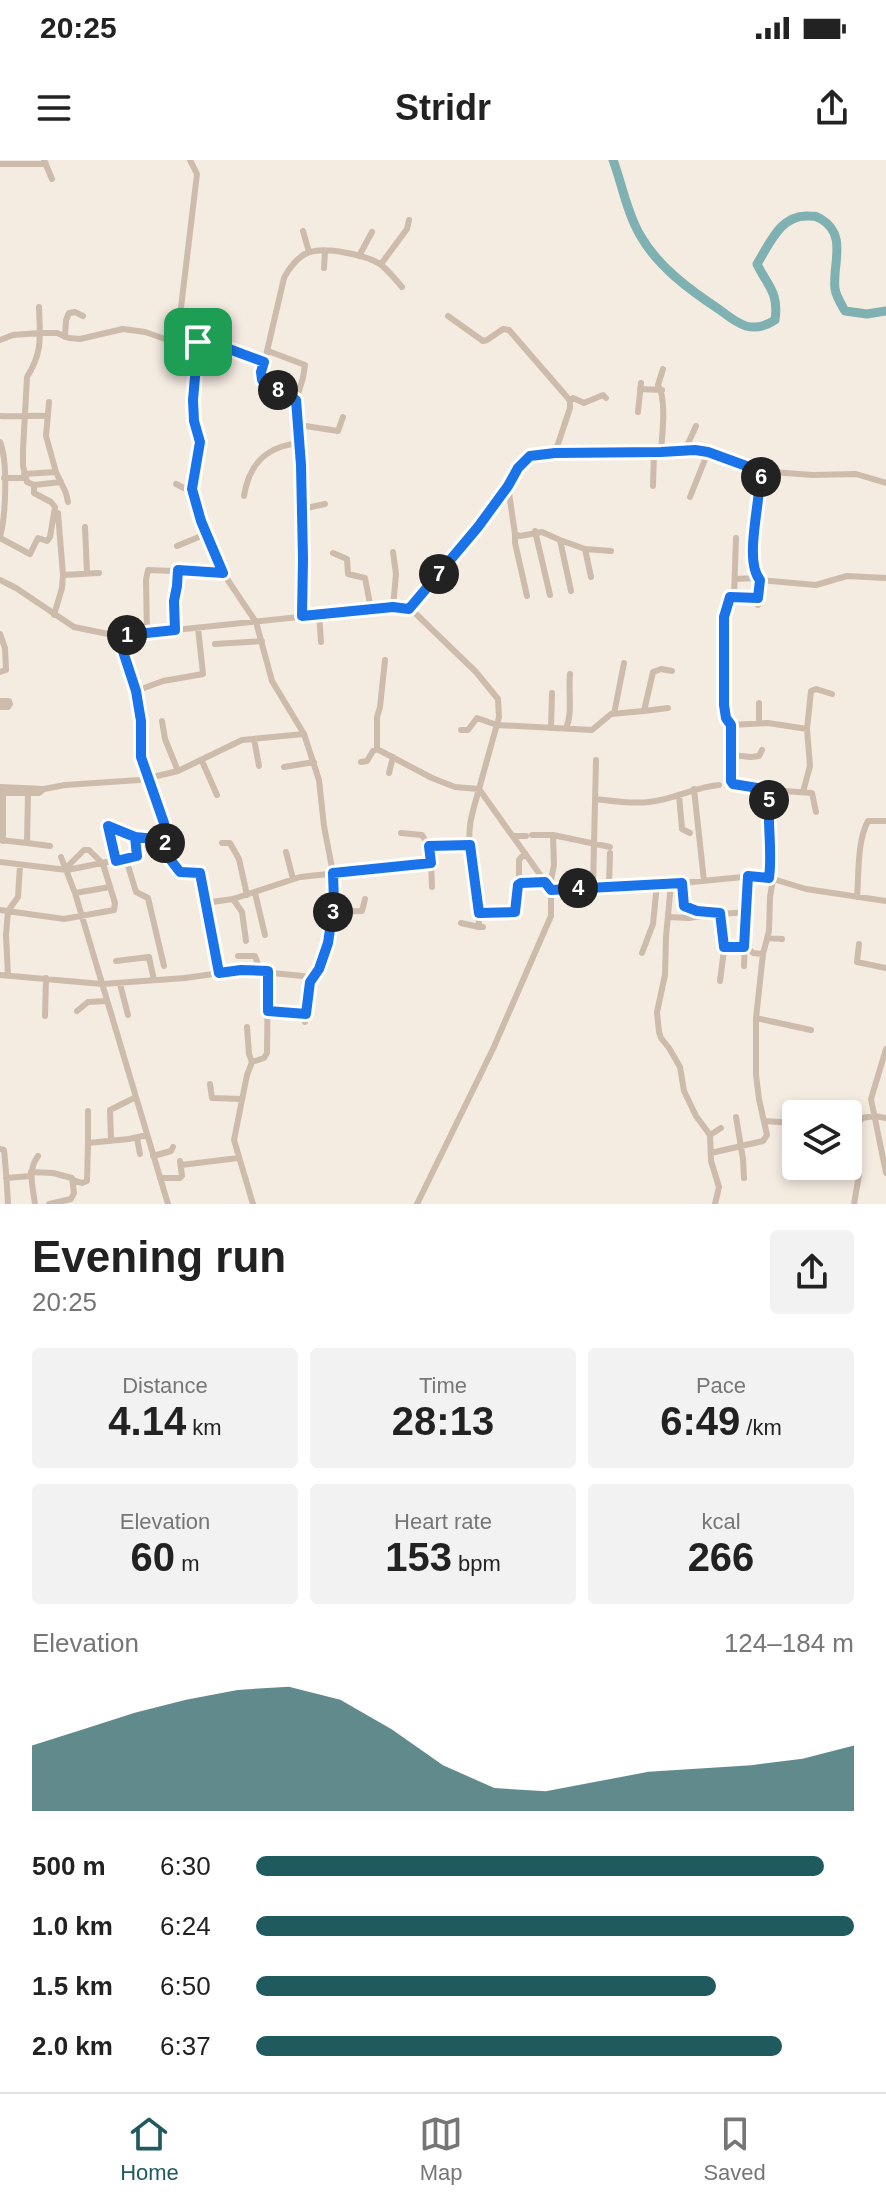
<!DOCTYPE html>
<meta charset="utf-8">
<style>
:root{--surface:#fff;--page:#f2f2f2;--text:#222;--muted:#767676;--line:#e0e0e0;--accent:#1f5a5e}
body{margin:0;font-family:Arial,sans-serif;background:var(--page);color:var(--text);height:100vh;display:flex;flex-direction:column;font-size:30px;white-space:nowrap}
*{box-sizing:border-box;margin:0}
p{font-size:26px;color:var(--muted)}
.icon{flex:none;width:44px;height:44px;fill:none;stroke:currentColor;stroke-width:2;stroke-linecap:round;stroke-linejoin:round}
.map{position:relative;height:1044px;overflow:hidden}
.drawer{display:flex;flex-direction:column;background:var(--surface);flex:1}
.drawer>*{flex:none}
.controls{position:absolute;left:782px;top:940px;display:grid;gap:16px}
.controls a{display:grid;place-items:center;width:80px;height:80px;border-radius:8px;background:var(--surface);box-shadow:0 4px 12px #0003;font-size:40px}
.pin{position:absolute;display:grid;place-items:center;width:68px;height:68px;color:#fff;margin:-34px;border-radius:16px;box-shadow:0 4px 12px #0006}
.km{position:absolute;width:40px;height:40px;margin:-20px;border-radius:50%;background:#222;color:#fff;font-size:22px;line-height:40px;text-align:center}
.round{display:grid;place-items:center;flex:none;width:84px;height:84px;border-radius:8px;background:var(--page)}
.summary{display:flex;align-items:center;justify-content:space-between;height:136px;padding:0 32px}
h1{font-size:44px;font-weight:700;line-height:60px}
.figures{display:grid;grid-template-columns:repeat(3,1fr);gap:12px;height:136px;padding:8px 32px}
.figures div{display:grid;align-content:center;border-radius:8px;background:var(--page);text-align:center}
.figures b{font-size:40px;font-weight:700}
.figures small{font-size:22px;font-weight:400}
.figures p{font-size:22px}
.chart{height:224px;padding:16px 32px}
.chart p{display:flex;justify-content:space-between}
.chart svg{width:100%;height:144px;margin-top:8px;fill:var(--accent);opacity:.7}
ul{padding:0 32px;list-style:none;font-size:26px}
li{display:grid;grid-template-columns:128px 96px 1fr;align-items:center;height:60px}
li i{height:20px;border-radius:10px;background:var(--accent)}
.status{display:flex;justify-content:space-between;align-items:center;height:56px;padding:0 40px;background:var(--surface);direction:ltr}
.status svg{height:22px;fill:currentColor}
header{display:flex;justify-content:space-between;align-items:center;height:104px;padding:0 32px;background:var(--surface);font-size:36px;font-weight:700}
.menu{display:flex;justify-content:space-around;align-items:center;height:112px;border-top:2px solid var(--line);background:var(--surface);font-size:22px;color:var(--muted)}
.menu a{display:grid;justify-items:center;gap:4px}
.menu .on{color:var(--accent)}
.map>svg:first-child{display:block}
.lines{fill:none;stroke-linecap:round;stroke-linejoin:round}
.river{stroke:#7fb0b2;stroke-width:9}
.minor{stroke:#cdbbac;stroke-width:6}
.route-casing{stroke:#fff;stroke-width:16}
.route{stroke:#1a73e8;stroke-width:10}
</style>
<div class="status"><b>20:25</b><svg viewBox="0 0 49 12"><path d="M0 12V9h3v3zM5 12V6h3v6zM10 12V3h3v9zM15 12V0h3v12zM26 1h20v11H26zM47 4h2v5h-2z"/></svg></div>
<header><svg class="icon" aria-label="menu" viewBox="0 0 24 24"><path d="M4 6h16M4 12h16M4 18h16"/></svg>Stridr<svg class="icon" aria-label="share" viewBox="0 0 24 24"><path d="M12 15V3M7 8l5-5 5 5M5 13v7h14v-7"/></svg></header>
<div class="map">
<svg width="886" height="1044" viewBox="0 0 886 1044">
<rect width="100%" height="100%" fill="#f4ebe1"/>
<g class="lines">
<path class="river" d="M613,0C622,24 627,53 640,75C658,107 690,130 720,150C728,156 736,163 746,166C757,169 766,166 775,160C779,132 768,127 757,104C770,83 781,54 809,56C816,56 815,56 821,59C848,75 832,104 835,129C836,136 841,144 845,151L867,154L886,151"/>
<path class="minor" d="M44,0L52,19
M0,4H46
M303,71L309,92
M359,96L372,72
M381,104L407,69L409,60
M324,108L325,91
M448,156L483,181L487,180L503,169L509,170L567,237L570,241V248L555,293
M65,177L66,160L69,153L75,152L83,156
M0,180L13,175L40,173H57L69,178L80,179L123,169L145,172L168,180L221,186L264,202
M177,181L197,14L190,0
M198,182L193,248L200,282L192,329L193,338L223,413L256,462L272,521L304,574L319,620L324,666L333,713L334,742L327,790L319,809L310,822L305,862
M268,191L305,205L303,218L296,240
M640,229L662,230
M570,241L573,238L584,243L603,235L606,238
M49,242L46,276L56,312L66,333L68,342
M638,252L641,223
M0,256C17,257 32,255 48,256
M299,265L338,271L343,257
M0,282C8,301 6,355 0,377
M685,290L696,266
M661,292C662,274 667,240 658,225L663,209
M24,314L56,312
M4,318H26
M176,324L184,328L192,329
M34,325L61,322
M508,326L515,374L520,376L542,372L560,380L585,389L611,391
M653,326L654,292
M244,336C249,304 266,286 300,283
M690,337L708,292
M302,349L325,344
M58,353L63,415
M85,367L87,413
M535,371L550,435
M515,374V383L527,436
M0,378L30,394L38,378L47,381L50,377L55,347L51,342L34,333V325L27,322L23,306V290L27,217C43,192 40,176 39,147
M560,380L571,431
M177,386L206,374
M585,389L591,417
M393,392L396,414L393,447
M333,393L347,399L348,414L365,418L371,449
M735,419L757,418
M0,420L16,428L74,467L118,476L393,447H404L413,451L476,512L498,539L499,557L479,629L551,730L682,723L753,716L773,719L806,729L886,741
M760,420L816,425L847,416L886,418
M734,436L736,378
M758,445L760,420C743,399 763,339 760,311
M409,449C444,410 476,368 508,327C517,314 519,300 535,295L695,290L713,293L760,311L813,315L856,314L886,323
M319,454L321,482
M54,455L62,428L63,415L99,413
M302,456V349L297,246L296,240L262,220L261,217L284,118C289,108 299,95 310,92C326,87 366,95 380,104C388,110 395,119 402,127
M175,470L174,441L177,426L178,410
M147,473L146,420L148,410L223,413
M0,474L5,488L6,510L0,512
M118,476L136,531L141,561V597L164,663L166,692L180,712H197L201,715L208,760L219,813
M215,484L262,481
M136,531L163,521L203,514L198,468
M0,541H9L10,544L8,547H0
M759,543V563
M644,551L668,548
M614,554L624,503
M162,561L165,579L178,611
M731,565L726,558L724,545L725,448L728,440L732,436L758,438
M551,568L552,533
M566,568C573,553 568,532 570,514
M461,570H468L477,558L497,565L592,570L611,554L644,551L653,512L661,509L672,511
M254,579L259,606
M377,589V557L380,547L385,500
M731,595L751,597L759,596L762,590
M202,601L217,635
M361,602L367,601L373,591L377,589L432,618L455,627L479,629C476,641 471,654 470,666C466,699 479,734 479,767H483
M284,607L314,602
M389,613L393,597
M0,627L44,629L39,633H0
M44,629L65,625L140,620L178,611L242,580L304,574
M694,629L704,721
M770,630L732,623L731,565L768,563L807,569
M803,632L810,606L807,569L811,531L816,529L832,534
M679,635L682,669L690,673
M596,639C613,641 631,644 649,642C673,640 694,627 719,625
M401,673L422,675L429,686
M532,675H553L610,687
M513,676H526
M0,680L27,683L28,633
M3,681V633
M27,683L50,686
M222,683H230L239,699L247,735
M286,692L293,719
M61,697L75,733L168,1044
M126,699L136,732L148,738L164,806
M116,701L108,666L135,677L165,680
M0,702L67,710L137,696L135,677
M431,703L432,727
M769,718C773,689 766,659 770,630L812,633L816,652
M671,723L666,777L665,815L657,852L659,872L661,878L669,888L680,907L684,931L696,956L710,975L711,1001L719,1027L715,1044
M682,723L684,746L697,751L718,752L721,754L724,790L720,821
M519,724V700L525,693
M609,726L610,693
M593,727L596,600
M75,733L110,727
M255,733L265,775
M857,737C859,714 857,681 868,661H886
M233,739L242,752L246,781
M205,743L233,739L300,717L431,703L429,686L470,685
M0,750L64,759L114,750L115,743L103,704L89,690H84L66,708
M333,752L362,751L365,739
M479,753H514L519,724L545,722L551,720L554,705L553,675
M720,754L747,752
M668,757L689,758L708,755
M461,763L479,767
M767,778L782,779
M859,784L857,802L886,808
M724,787H747L753,793L763,794
M642,793L653,764L657,724
M238,796H255L260,810
M116,801L149,797L154,820
M744,806L748,716
M0,815L102,824L185,818L241,810L313,817
M8,816L6,775L8,751L18,737L20,705
M120,824L128,855
M77,851L88,842L107,841
M268,851L306,854
M45,856L46,818
M756,858L811,870
M247,867L249,894L252,902L247,915L234,980L253,1044
M886,889L871,939L886,1013
M252,902L264,898L267,893L268,811
M210,924L212,938L242,939
M88,951V983L129,979L147,975
M736,957L743,999L744,1018
M764,961L796,963
M710,975L721,968
M137,978L140,994
M111,980L110,950L136,937
M0,989L4,990C6,1008 7,1026 8,1044
M711,993L763,981L767,975L759,939L756,915V858L763,794L769,771L770,737L773,719
M153,996L171,991L173,987
M792,1004L796,963
M181,1005L238,998
M31,1012L53,1013L72,1018L74,1033L71,1039L49,1044
M6,1018L31,1016
M160,1018H180L182,1016L180,1001
M73,1020L82,1023L87,1021L88,983
M35,1044C33,1027 27,1011 38,996
M417,1044L493,889L551,756V730
M854,1044L859,1015L857,965L862,958L875,956L886,958"/>
</g>
<g class="lines">
<defs>
<path id="route" d="M198,182L193,240L194,261L200,282L192,329L201,361L223,413L178,410L177,426L174,441L175,470L118,476L136,531L141,561V597L164,663L165,680L135,677L137,696L116,701L108,666L135,677L165,680L166,694L180,712L200,713L219,813L241,810L268,811V851L306,854L310,822L319,809L328,783L334,742L333,713L431,703L429,686L470,685L479,753L515,752L518,725L521,723L545,722L551,730L682,723L684,746L697,751L720,753L724,787H744L748,716L769,718C773,689 766,659 770,630L733,624L731,621V565L726,558L724,545V457L730,437L758,438L760,420C743,400 762,338 760,311L708,292L695,290L661,292L555,293L530,296L518,308L508,326L478,367L409,449L393,447L302,456L303,399L301,305L296,240L262,220L261,212L264,202L221,186L198,182"/>
</defs>
<use href="#route" class="route-casing"/>
<use href="#route" class="route"/>
</g>
</svg>
<div class="controls">
<a><svg class="icon" aria-label="layers" viewBox="0 0 24 24"><path d="M12 4l9 5-9 5-9-5zM3 14l9 5 9-5"/></svg></a>
</div>
<div class="pin" style="left:198px;top:182px;background:#1e9e55"><svg class="icon" aria-label="arrive" viewBox="0 0 24 24"><path d="M6 21V4h12l-3 4 3 4H6"/></svg></div>
<b class="km" style="left:127px;top:475px">1</b>
<b class="km" style="left:165px;top:683px">2</b>
<b class="km" style="left:333px;top:752px">3</b>
<b class="km" style="left:578px;top:728px">4</b>
<b class="km" style="left:769px;top:640px">5</b>
<b class="km" style="left:761px;top:317px">6</b>
<b class="km" style="left:439px;top:414px">7</b>
<b class="km" style="left:278px;top:230px">8</b>
</div>
<section class="drawer">
<div class="summary"><div><h1>Evening run</h1><p>20:25</p></div><a class="round"><svg class="icon" aria-label="share" viewBox="0 0 24 24"><path d="M12 15V3M7 8l5-5 5 5M5 13v7h14v-7"/></svg></a></div>
<div class="figures">
<div><p>Distance</p><b>4.14<small> km</small></b></div>
<div><p>Time</p><b>28:13</b></div>
<div><p>Pace</p><b>6:49<small> /km</small></b></div>
</div>
<div class="figures">
<div><p>Elevation</p><b>60<small> m</small></b></div>
<div><p>Heart rate</p><b>153<small> bpm</small></b></div>
<div><p>kcal</p><b>266</b></div>
</div>
<div class="chart"><p><span>Elevation</span>124–184 m</p>
<svg viewBox="0 0 160 44" preserveAspectRatio="none"><path d="M0 44V24L10 19L20 14L30 10L40 7L50 6L60 10L70 19L80 30L90 37L100 38L110 35L120 32L130 31L140 30L150 28L160 24V44z"/></svg>
</div>
<ul>
<li><b>500 m</b>6:30<i style="width:95%"></i></li>
<li><b>1.0 km</b>6:24<i style="width:100%"></i></li>
<li><b>1.5 km</b>6:50<i style="width:77%"></i></li>
<li><b>2.0 km</b>6:37<i style="width:88%"></i></li>
</ul>
</section>
<nav class="menu">
<a class="on"><svg class="icon" aria-label="home" viewBox="0 0 24 24"><path d="M3 11l9-7 9 7M6 9v11h12V9"/></svg>Home</a>
<a><svg class="icon" aria-label="map" viewBox="0 0 24 24"><path d="M3 6l6-2 6 2 6-2v14l-6 2-6-2-6 2zM9 4v14M15 6v14"/></svg>Map</a>
<a><svg class="icon" aria-label="saved" viewBox="0 0 24 24"><path d="M7 4h10v16l-5-4-5 4z"/></svg>Saved</a>
</nav>
